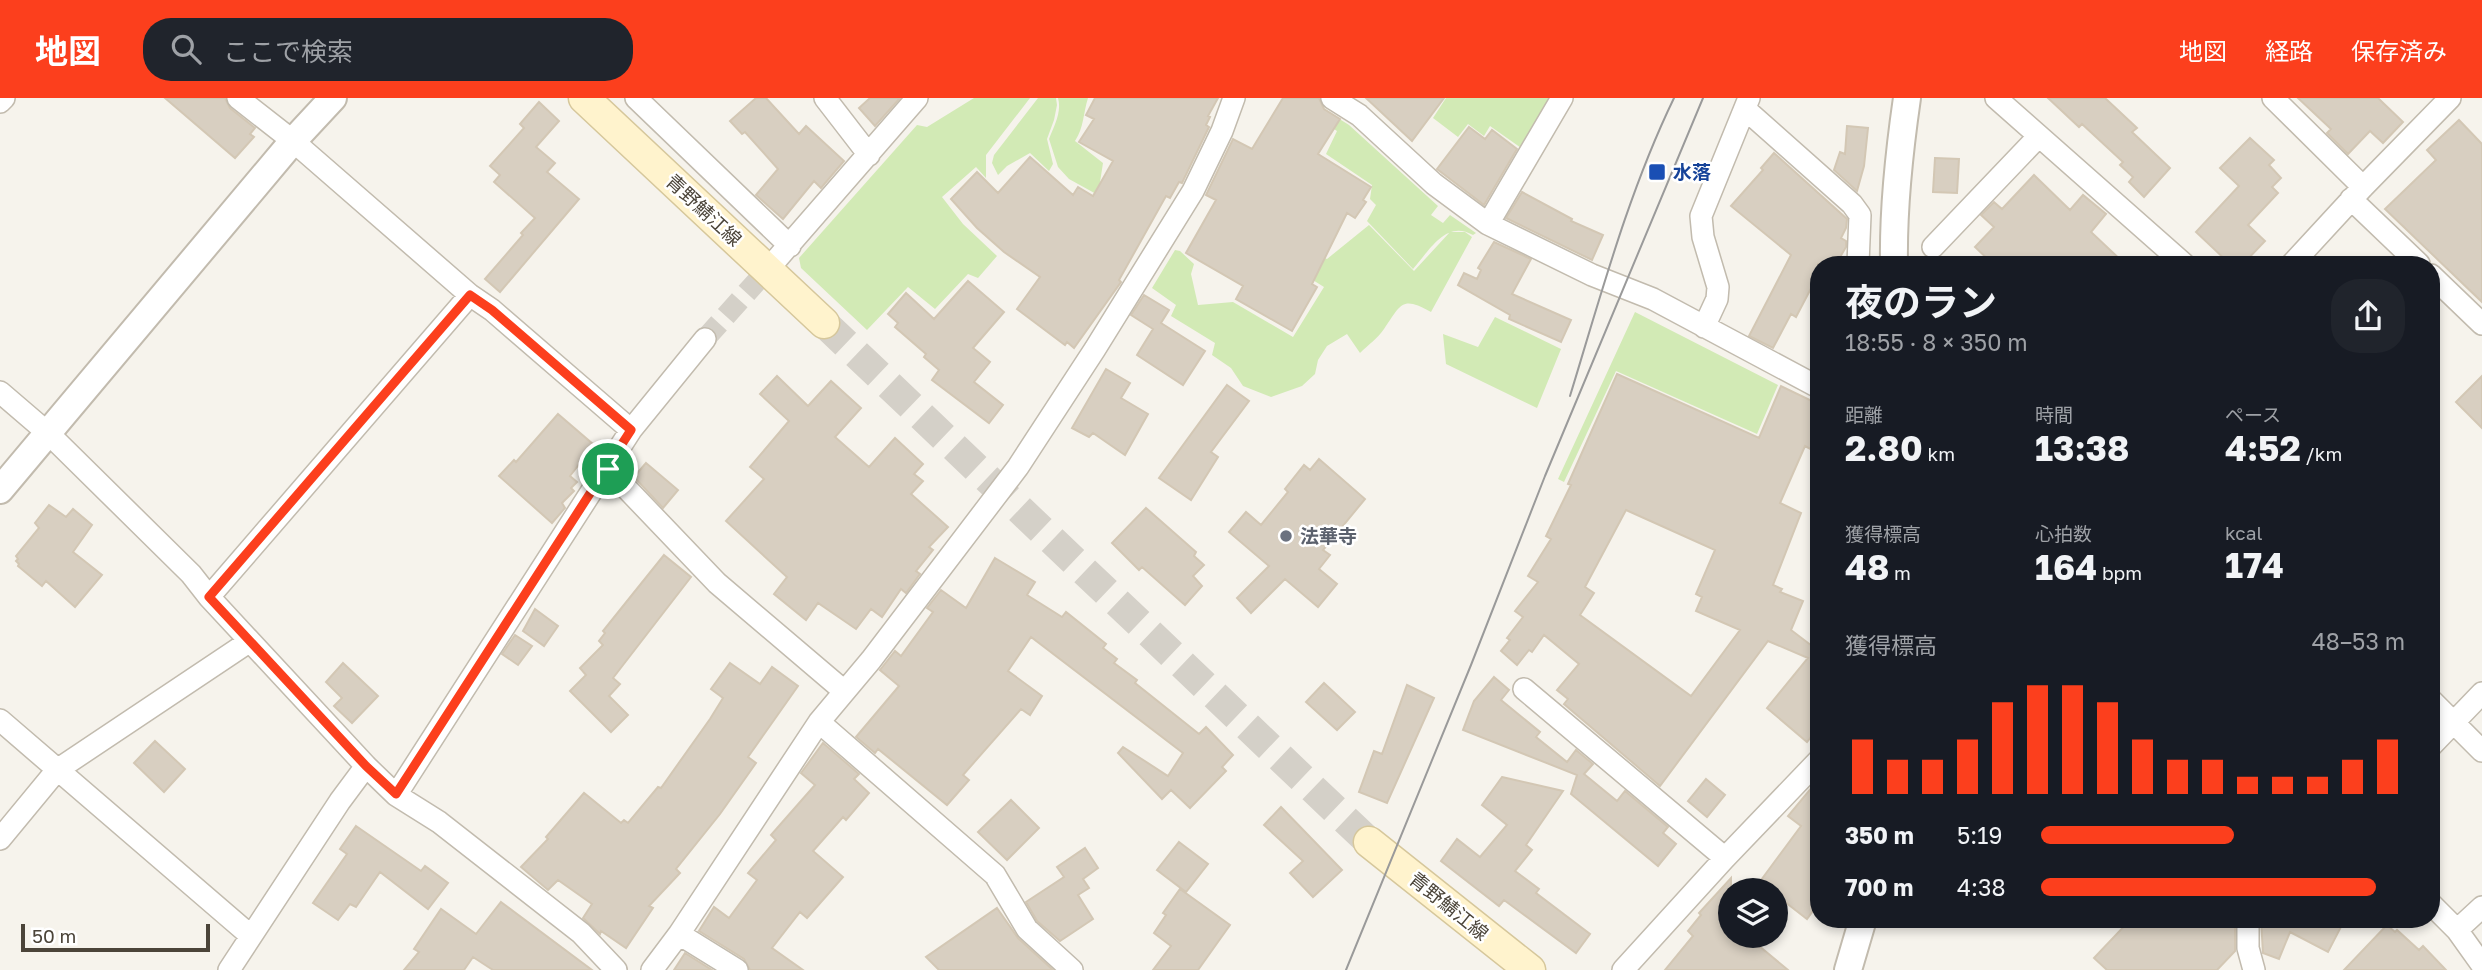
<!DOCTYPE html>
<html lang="ja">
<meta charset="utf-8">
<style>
:root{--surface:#171b24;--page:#20242c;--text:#f1f3f6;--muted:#9ea1a6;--accent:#fc3f1d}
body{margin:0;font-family:"Golos Text","Noto Sans JP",sans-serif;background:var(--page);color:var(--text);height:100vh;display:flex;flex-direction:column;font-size:26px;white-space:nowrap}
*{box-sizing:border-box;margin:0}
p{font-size:23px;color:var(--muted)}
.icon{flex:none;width:38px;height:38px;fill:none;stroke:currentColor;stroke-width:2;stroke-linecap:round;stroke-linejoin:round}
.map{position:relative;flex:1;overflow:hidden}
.panel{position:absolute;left:1810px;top:158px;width:630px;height:672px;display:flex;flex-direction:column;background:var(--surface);border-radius:28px;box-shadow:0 4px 10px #0003}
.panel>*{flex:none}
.buttons{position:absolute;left:1718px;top:780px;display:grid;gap:14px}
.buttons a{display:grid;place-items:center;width:70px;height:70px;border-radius:50%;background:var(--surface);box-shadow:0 4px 10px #0003;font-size:35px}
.scale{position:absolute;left:21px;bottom:18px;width:189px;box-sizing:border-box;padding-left:7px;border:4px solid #4b4439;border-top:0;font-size:19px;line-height:24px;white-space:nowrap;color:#4b4439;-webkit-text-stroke:5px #fff;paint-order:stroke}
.pin{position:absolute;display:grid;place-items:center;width:60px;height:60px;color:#fff;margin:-30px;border:4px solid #fff;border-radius:50%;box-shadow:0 2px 7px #0007}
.round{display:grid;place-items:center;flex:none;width:74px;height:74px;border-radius:28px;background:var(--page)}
.headline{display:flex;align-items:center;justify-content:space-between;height:119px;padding:0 35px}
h1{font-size:38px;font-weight:700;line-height:52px}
.metrics{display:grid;grid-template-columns:repeat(3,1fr);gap:10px;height:119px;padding:7px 35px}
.metrics div{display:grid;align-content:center}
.metrics b{font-size:35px;font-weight:700}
.metrics small{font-size:19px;font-weight:400}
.metrics p{font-size:19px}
.chart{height:196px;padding:14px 35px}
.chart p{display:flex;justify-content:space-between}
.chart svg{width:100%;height:126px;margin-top:7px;stroke:var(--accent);stroke-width:6}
ul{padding:0 35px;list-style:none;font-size:23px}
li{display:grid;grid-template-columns:112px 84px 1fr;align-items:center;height:52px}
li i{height:18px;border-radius:9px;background:var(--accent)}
header{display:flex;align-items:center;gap:42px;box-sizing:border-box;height:98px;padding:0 35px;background:var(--accent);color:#fff}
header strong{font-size:33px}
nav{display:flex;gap:38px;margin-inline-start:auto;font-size:24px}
.search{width:490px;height:63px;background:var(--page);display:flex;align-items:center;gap:18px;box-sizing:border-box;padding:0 24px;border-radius:28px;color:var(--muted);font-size:26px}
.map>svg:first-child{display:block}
.green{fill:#d2eab5}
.building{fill:#d8cfc1;stroke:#d3c7b4;stroke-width:2;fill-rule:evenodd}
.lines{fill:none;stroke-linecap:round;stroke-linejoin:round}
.minor-tunnel{stroke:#d4d0c8;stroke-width:21;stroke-dasharray:21 10;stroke-linecap:butt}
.secondary-tunnel{stroke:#d4d0c8;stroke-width:30;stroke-dasharray:30 15;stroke-linecap:butt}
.minor-casing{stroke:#c2bbae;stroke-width:24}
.tertiary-casing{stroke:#c2bbae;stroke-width:30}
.secondary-casing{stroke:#d6c79b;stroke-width:33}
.minor{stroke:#fff;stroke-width:21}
.tertiary{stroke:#fff;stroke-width:26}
.secondary{stroke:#fff3cd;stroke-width:30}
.tram{stroke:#9a9a9a;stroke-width:2}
.route-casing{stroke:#fff;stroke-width:14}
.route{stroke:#fc3f1d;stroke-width:9}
.transit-dot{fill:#1a4fb4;stroke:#fff;stroke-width:2.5}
.worship-dot{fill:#6b7280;stroke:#fff;stroke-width:2.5}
.labels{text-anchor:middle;stroke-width:5;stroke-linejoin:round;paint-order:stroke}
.transit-label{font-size:19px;font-weight:bold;fill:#164399;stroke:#fff;text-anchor:start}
.street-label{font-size:19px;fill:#4b4439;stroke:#fff}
.worship-label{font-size:19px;font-weight:bold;fill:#5b616d;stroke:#fff;text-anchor:start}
</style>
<header>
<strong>地図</strong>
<div class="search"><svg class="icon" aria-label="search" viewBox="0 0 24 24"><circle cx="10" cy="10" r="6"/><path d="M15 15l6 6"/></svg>ここで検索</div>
<nav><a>地図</a><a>経路</a><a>保存済み</a></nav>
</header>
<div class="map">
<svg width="2482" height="872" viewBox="0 0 2482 872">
<rect width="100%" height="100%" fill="#f6f3ec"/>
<path class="green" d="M974,0H1030L986,57V80L976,69L942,99L963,126L997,158L978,180L968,176L935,211L908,189L867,232L801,170L799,160L917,27L927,29Z
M1038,0H1056L1057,7L1054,22L1047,41L1053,66L1049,73L1030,55L1007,68L998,77L992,65L994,57Z
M1058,0H1088C1083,16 1084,29 1075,43L1103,65L1098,97L1069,81L1058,69L1049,41C1054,28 1062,14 1058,0Z
M1446,0H1549L1553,2L1524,52L1490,28L1484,38L1468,26L1458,39L1433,20Z
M1322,10L1349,27L1438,108L1431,117L1443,125L1450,117L1476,135L1473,137C1446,121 1429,153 1413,171L1367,123L1376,107L1370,101L1372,87L1326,56L1337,33L1316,20Z
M1369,127L1414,173L1450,134H1465L1472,139L1431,214C1401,197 1401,207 1384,231C1378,240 1368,247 1360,255L1347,236L1327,248L1318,262L1315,276L1302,288L1271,299L1243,288L1231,270L1212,257L1215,245L1171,218L1176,207L1152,190L1175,152L1180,153L1194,166L1191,176L1198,207L1233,204L1293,239L1324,189L1276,159L1270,136L1327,161Z
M1635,214L1778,287L1757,336L1616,273L1564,384L1558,381Z
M1495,219L1561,251L1537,310L1446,266L1443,236L1478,249Z"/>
<path class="building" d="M165,0H225L230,10L255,30L250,36L254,39L235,60Z
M756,0H766L799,36L806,28L844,63L821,90L814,83L783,121L756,97L778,71L745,34L742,36L730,23Z
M870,0H900L875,28L859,10Z
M1095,0H1218L1208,18L1210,19L1206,27L1209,29L1182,85L1179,84L1170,100L1166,98L1119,182L1121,184L1074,250L1067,244L1065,247L1017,211L1040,179L1004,154L977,130L951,101L977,74L998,95L1030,59L1073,97L1078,89L1093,98L1113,63L1079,44L1094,21L1086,17Z
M1283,0H1319L1324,11L1340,21L1318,56L1371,89L1363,102L1366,104L1355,120L1347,115L1312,186L1317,189L1292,233L1236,201L1243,188L1186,155L1216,102L1206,97L1233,41L1252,51Z
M1366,0H1444L1412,43Z
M2048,0H2105L2137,30L2132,34L2170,70L2144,99L2129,84L2133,79L2120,67L2123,64L2082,26L2079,29Z
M2298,0H2378L2403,24L2383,45L2370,33L2348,56L2327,35L2331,31Z
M539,4L559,23L536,49L555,65L547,74L579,101L500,194L485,181L523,137L521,135L535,120L494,84L500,77L490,68L524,30L520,26Z
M2459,22L2482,46V204L2385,111L2436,62L2427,52Z
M1847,28L1868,30L1864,68L1857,93L1834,72L1840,54L1845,56Z
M1469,29L1485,41L1492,32L1517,51L1484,107L1437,71Z
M2250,40L2274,62L2269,67L2281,80L2272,89L2278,95L2248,127L2265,143L2243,166H2230L2196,134L2239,88L2220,70Z
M1774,55L1847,121L1846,130L1841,140L1846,143V149L1836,166H1818V177L1796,219L1791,216L1773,250L1749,238L1791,157L1731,108L1763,72L1761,70Z
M1935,60L1959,61L1957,95L1933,94Z
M2034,77L2070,112L2083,97L2106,116L2091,134L2125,166H1993L1975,149L1994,129L1981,117L1994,104L2002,111Z
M1522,94L1572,121L1571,123L1603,137L1592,162L1506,120Z
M1494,144L1531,161L1512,196L1571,222L1561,244L1509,221L1510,217L1458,187L1464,175L1477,181L1481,172L1478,170Z
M968,183L1004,214L973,250L990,264L974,284L1003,307L989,325L932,282L939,272L924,259L926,256L895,229L898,225L888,216L906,195L934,221Z
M1144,197L1169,212L1161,225L1205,253L1183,287L1137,257L1153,231L1131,217Z
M1106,271L1130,285L1121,300L1148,316L1125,357L1093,335L1089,339L1072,330Z
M1617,276L1759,340L1781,288L1818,306V355L1805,348L1780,405L1801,415L1773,487L1782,491L1780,494L1803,503L1791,532L1816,551L1818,548V630L1807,644L1767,610L1808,560L1768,543L1660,688L1564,606L1568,601L1557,592L1579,566L1544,537L1532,554L1529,552L1517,567L1501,553L1510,542L1507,540L1523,519L1515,513L1538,484L1528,478L1551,441L1546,438L1571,387L1568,386ZM1626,412L1715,452L1696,496L1702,499L1696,513L1740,532L1691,598L1580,517L1594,495L1585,489Z
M777,278L808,308L831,283L861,310L835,339L869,369L895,340L923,366L914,376L923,383L911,396L948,429L929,449L933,452L916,473L920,476L906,495L901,491L882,519L871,511L856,531L818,505L806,522L774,496L787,479L726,423L764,381L750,369L789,323L760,296Z
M2482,278V330L2456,304Z
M1227,287L1249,303L1211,354L1218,359L1191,402L1159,380Z
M558,316L594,347L570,378L577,384L571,390L574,393L562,405L565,410L552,425L499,378L514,362L516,364Z
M1319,361L1365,401L1323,452L1330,457L1319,471L1337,486L1318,509L1285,481L1251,515L1237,500L1269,468L1229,434L1246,414L1261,427L1288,394L1285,391L1304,367L1310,372Z
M646,365L678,392L663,410L634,379Z
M49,407L66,419L73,411L92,427L73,454L102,477L75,509L46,483L42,488L18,468L19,466L16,463L18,461L16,458L39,430L35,425Z
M1146,410L1196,454L1194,458L1204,467L1193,478L1202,488L1185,507L1142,469L1139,472L1112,445Z
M664,457L691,479L613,580L620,586L609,598L628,617L611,634L570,593L586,577L580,570L603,547L599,543L605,535L603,533Z
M995,460L1035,484L1027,497L1062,519L1066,514L1106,546L1103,550L1117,561L1114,565L1137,582L1135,585L1199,636L1206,629L1233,657L1222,669L1226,673L1190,710L1171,692L1162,701L1118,655L1123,649L1168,678L1183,655L1031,539L1008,573L1042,598L1030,617L1021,611L963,677L969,682L947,707L878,651L875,655L856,639L899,588L880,572L895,553L901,558L933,514L927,510L941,492L966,510Z
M535,511L558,528L544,548L523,533Z
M515,537L532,548L518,567L502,556Z
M343,565L378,598L352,625L334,608L342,600L326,584Z
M730,565L760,586L772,569L798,588L748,659L756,665L720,716L676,771L680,775L649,808L653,810L626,850L601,833L600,836L583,820L592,806L558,782L548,792L521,769L548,741L546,739L584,695L621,725L624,722L628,725L658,689L661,690L710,621L723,600L711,591Z
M1494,579L1509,592L1501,602L1540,634L1536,639L1567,664L1576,652L1593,666L1584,676L1617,703L1625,693L1668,729L1663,735L1676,746L1658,768L1571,696L1577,677L1463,632L1474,603Z
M1324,585L1355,614L1337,632L1306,604Z
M1407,587L1434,600L1387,705L1359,694L1374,653L1382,656Z
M155,643L185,671L164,694L134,665Z
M823,645L859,676L854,681L869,695L846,722L843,719L813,753L843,779L807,820L800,814L772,850L803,872H750L744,861L699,833L714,809L729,820L757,782L748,775L776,742L771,737L815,687L801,675Z
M1502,679L1563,693L1526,747L1532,752L1515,773L1539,791L1536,795L1590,836L1576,855L1504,802L1499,808L1441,763L1457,741L1480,759L1507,727L1482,707Z
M1706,681L1725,697L1707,719L1688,703Z
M1818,682V806L1807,821L1776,797V793H1753L1801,728L1788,718Z
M1011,702L1039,730L1007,762L978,734Z
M1281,709L1342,772L1313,799L1290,775L1303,763L1264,727Z
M356,728L421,773L425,768L448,785L428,811L380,774L356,809L350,806L338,822L313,805L347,756L340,751Z
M1179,744L1208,766L1186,794L1157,772Z
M1085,750L1098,770L1083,781L1089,790L1078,797L1093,821L1060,843L1037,823L1026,804L1064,779L1057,769Z
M1731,780V838H1747L1788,872H1665L1693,838L1688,833L1701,817L1699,815Z
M1180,791L1230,827L1198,872H1153L1171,848L1154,835L1166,817L1163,815Z
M501,804L592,872H493L473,859L464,872H404L419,854L414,851L441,811L476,836Z
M997,810L1018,840L1053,872H939L926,859Z
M2131,821H2235V853L2217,872H2107L2094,860Z
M2261,821H2345L2328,854L2290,834L2279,861L2263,855Z
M2387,827L2395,834L2397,832L2419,852L2423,848L2446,872H2344Z
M685,855L712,872H674Z"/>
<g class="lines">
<path class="minor-tunnel" d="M705,241L776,162"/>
<path class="secondary-tunnel" d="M824,225L1369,744"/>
<defs>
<path id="minor" d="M238,0L293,43L470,197L492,212L631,332
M636,0L790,148
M825,0L869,57
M1332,0L1359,17L1434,86L1488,126L1592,177L1653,201L1818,289
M1996,0L2184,166
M2273,0L2363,89
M0,4L4,0
M1745,11L1852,106L1860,117L1858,166
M2351,101L2419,166
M1488,126L1562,0
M1933,149L2038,39
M776,162L917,0
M2292,166L2363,89L2450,0
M2431,177L2482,226
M1704,229L1717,201L1718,189L1703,139L1701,118L1749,0
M0,294L49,336L191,476L209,499L366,668L396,697L439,724L581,835L616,872
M608,371L717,485L844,593
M209,499L470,197
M1524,591L1725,760
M2431,602L2482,653
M0,622L251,838
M819,624L995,777L1027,831L1072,872
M2431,648L2482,595
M396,697L631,332L705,241
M0,741L57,672L250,543
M2431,806L2457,832L2482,867
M2248,821V850L2254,872
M2457,832L2482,809
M679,836L737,872
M229,872L340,703L366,668
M652,872L679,836L819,624L871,562L1018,369L1095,251L1193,93L1222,33L1234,0
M1623,872L1725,760L1818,663"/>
<path id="tertiary" d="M1894,166C1893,110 1899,55 1907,0
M0,392L293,43L333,0
M1848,872L1863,821"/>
<path id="secondary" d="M584,0L824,225
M1369,744L1530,872"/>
</defs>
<use href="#minor" class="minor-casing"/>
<use href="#tertiary" class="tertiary-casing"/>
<use href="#secondary" class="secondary-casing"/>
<use href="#minor" class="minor"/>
<use href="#tertiary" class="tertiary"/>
<use href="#secondary" class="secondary"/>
<path class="tram" d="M1570,298C1601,197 1628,95 1674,0
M1346,872L1471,567L1545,378L1703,0"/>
</g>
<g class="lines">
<defs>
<path id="route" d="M470,197L492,212L631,332L396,696L366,668L209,499Z"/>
</defs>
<use href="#route" class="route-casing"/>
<use href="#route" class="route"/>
</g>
<rect class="transit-dot" x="1648" y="65" width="18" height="18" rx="3.5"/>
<circle class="worship-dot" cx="1286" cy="438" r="7"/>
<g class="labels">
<g class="transit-label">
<text x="1673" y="81">水落</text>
</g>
<g class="street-label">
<text transform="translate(704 112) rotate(43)" y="7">青野鯖江線</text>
<text transform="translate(1449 808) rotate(39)" y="7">青野鯖江線</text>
</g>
<g class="worship-label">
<text x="1300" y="445">法華寺</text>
</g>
</g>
</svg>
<div class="buttons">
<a><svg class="icon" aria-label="layers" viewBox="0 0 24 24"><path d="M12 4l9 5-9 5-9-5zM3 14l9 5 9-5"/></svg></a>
</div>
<div class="scale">50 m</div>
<div class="pin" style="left:608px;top:371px;background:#1e9e55"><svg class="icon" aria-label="arrive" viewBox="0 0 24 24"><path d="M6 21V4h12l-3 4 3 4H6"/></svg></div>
<section class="panel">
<div class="headline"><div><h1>夜のラン</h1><p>18:55 · 8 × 350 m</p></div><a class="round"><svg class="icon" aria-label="share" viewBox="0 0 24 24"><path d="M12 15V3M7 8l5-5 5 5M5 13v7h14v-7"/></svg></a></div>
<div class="metrics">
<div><p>距離</p><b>2.80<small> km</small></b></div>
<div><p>時間</p><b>13:38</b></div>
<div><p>ペース</p><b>4:52<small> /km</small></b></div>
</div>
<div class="metrics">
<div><p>獲得標高</p><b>48<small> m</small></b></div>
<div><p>心拍数</p><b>164<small> bpm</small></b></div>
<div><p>kcal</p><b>174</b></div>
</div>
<div class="chart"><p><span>獲得標高</span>48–53 m</p>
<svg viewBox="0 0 160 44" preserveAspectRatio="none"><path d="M5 44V25M15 44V32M25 44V32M35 44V25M45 44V12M55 44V6M65 44V6M75 44V12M85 44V25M95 44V32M105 44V32M115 44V38M125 44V38M135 44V38M145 44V32M155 44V25"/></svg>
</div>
<ul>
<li><b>350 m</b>5:19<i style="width:53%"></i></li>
<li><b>700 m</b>4:38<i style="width:92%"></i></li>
</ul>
</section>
</div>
